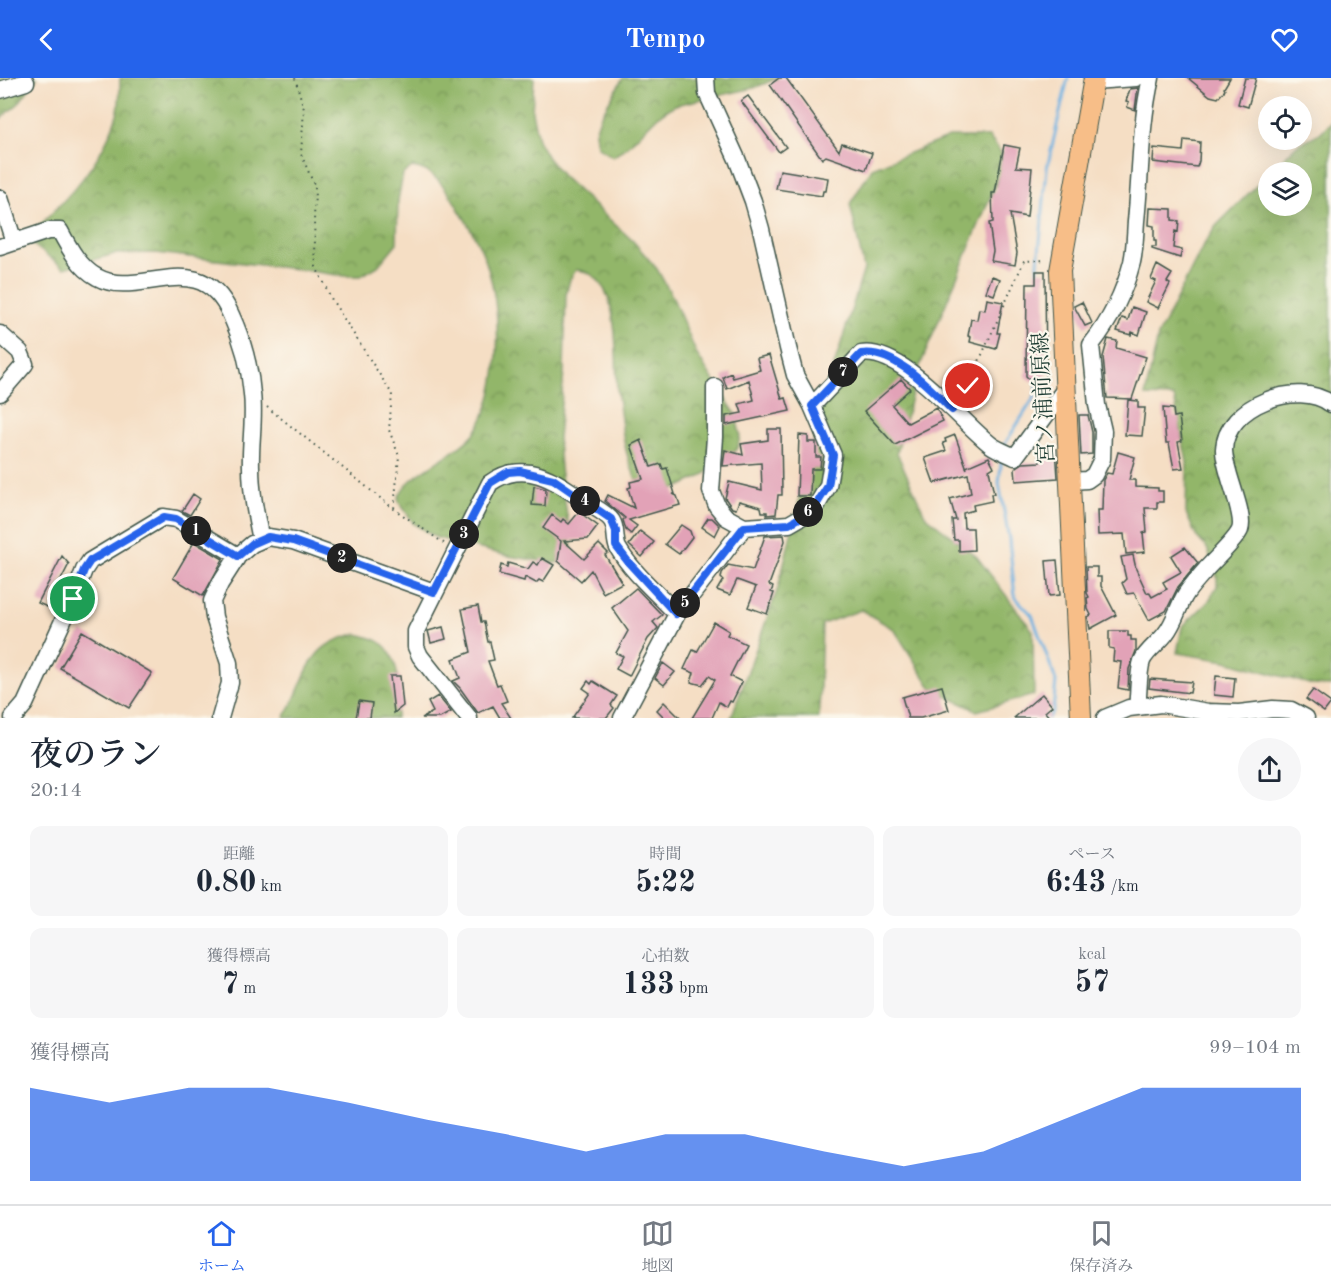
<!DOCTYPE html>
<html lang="ja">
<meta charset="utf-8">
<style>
:root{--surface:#fff;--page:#f6f6f7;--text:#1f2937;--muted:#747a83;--line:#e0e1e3;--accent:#2563eb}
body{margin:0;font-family:"Old Standard TT","Noto Serif JP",serif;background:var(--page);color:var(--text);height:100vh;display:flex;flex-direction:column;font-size:22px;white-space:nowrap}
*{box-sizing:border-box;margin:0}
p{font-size:20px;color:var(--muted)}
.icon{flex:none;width:33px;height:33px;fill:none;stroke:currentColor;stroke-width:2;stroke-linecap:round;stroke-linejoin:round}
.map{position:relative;height:640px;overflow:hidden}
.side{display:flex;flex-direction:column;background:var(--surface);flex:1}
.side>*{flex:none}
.controls{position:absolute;left:1258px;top:18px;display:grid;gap:12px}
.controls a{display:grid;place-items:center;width:54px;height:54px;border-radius:50%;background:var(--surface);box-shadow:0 6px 24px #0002;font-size:30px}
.pin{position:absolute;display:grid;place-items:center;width:51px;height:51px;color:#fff;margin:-26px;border:3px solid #fff;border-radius:50%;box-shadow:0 2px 6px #0007}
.km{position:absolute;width:30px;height:30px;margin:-15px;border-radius:50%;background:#222;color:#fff;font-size:16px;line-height:30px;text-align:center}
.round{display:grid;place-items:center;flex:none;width:63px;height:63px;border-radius:32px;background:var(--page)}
.headline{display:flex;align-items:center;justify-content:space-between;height:102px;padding:0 30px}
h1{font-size:33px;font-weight:600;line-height:45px}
.stats{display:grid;grid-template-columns:repeat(3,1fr);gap:9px;height:102px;padding:6px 30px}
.stats div{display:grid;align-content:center;border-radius:12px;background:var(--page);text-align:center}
.stats b{font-size:30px;font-weight:600}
.stats small{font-size:16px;font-weight:400}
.stats p{font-size:16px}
.chart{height:168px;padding:12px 30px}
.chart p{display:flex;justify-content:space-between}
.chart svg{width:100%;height:108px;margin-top:6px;fill:var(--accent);opacity:.7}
header{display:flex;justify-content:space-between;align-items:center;height:78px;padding:0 30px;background:var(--accent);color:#fff;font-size:27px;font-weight:600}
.tabs{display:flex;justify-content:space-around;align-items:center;height:84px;border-top:2px solid var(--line);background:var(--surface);font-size:16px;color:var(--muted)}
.tabs a{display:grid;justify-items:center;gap:3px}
.tabs .active{color:var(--accent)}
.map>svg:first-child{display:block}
.forest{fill:url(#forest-crowns);stroke:#587a4e;stroke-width:1.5}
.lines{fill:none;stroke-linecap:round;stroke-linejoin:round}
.stream{stroke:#69aedf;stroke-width:3}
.building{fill:#e2a2b7}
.minor-casing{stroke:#3f554a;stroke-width:19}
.major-casing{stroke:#3f554a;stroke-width:22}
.path{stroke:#3f554a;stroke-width:2;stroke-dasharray:1.5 4.5;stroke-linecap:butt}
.minor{stroke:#fff;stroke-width:16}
.major{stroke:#f7be88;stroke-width:20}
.route-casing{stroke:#fff;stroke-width:12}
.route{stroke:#2563eb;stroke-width:8}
.labels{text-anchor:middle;stroke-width:4.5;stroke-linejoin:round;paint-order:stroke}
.street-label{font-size:22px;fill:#1f3d34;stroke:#fbf7ec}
</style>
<header><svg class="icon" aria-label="back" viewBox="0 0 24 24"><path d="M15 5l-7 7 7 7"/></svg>Tempo<svg class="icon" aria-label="heart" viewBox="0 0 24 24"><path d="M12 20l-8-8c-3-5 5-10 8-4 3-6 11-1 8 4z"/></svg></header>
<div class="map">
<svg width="1331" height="640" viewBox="0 0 1331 640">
<defs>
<pattern id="forest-crowns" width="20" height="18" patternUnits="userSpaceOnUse" patternTransform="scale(1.5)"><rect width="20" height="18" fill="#92b669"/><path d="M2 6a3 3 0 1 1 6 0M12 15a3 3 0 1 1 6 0" fill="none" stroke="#779557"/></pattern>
</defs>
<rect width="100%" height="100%" fill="#fbf7ec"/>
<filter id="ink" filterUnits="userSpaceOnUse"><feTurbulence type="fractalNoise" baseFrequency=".0167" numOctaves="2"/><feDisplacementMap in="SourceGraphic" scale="12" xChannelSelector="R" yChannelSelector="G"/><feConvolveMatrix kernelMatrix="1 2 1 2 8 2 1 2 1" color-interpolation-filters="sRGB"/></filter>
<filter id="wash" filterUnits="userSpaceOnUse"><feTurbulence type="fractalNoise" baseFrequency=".008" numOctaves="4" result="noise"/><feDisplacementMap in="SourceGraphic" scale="24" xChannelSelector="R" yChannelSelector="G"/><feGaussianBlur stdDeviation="1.35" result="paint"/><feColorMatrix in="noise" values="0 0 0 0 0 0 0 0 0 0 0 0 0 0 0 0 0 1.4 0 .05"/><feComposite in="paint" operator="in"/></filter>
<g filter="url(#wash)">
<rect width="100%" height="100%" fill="#f5dec4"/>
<path class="forest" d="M0,0H37L18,26L0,41Z
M120,0H534L532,34L538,62L548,80L562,98L633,163L657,191L673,220L697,277L735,335L740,356L738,369L733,376L700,399L664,416L642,413C632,395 626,377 623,357C621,342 619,326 617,311C615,281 623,194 576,192L570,201L566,217L564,294L558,360L560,390L572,472L568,482L554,485L508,478L435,459L414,446L398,422C402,396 461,376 476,353C503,310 502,234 487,187C481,167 469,148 458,130C448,112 434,91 412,89L403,96L398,122L397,165L378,188L361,198H344L296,191L156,175L114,176L64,190L32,166L33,154C69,119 104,83 118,33C120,22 120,11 120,0Z
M623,0H778L754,10L675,27L658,38L629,67L613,79L597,68L595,54L600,39Z
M1331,44V608L1313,607L1226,583L1177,575L1182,549L1208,524L1217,508V499L1207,470L1196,458L1186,435L1187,384L1174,319L1145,318L1158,258L1203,168L1216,148L1269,95V128H1302V94H1269L1297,67L1320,55Z
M949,59H989L1002,76V91L917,295L897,375L925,437L977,479L1033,553L1034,617L977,633L932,611L894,551L861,532L822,546L819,640H731L778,510L822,327L864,191L850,126L872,90Z
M357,556C364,558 374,560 380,564C404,581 397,615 396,640H284C309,601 303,566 357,556Z"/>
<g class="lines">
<path class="stream" d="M1037,196L1047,90L1068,0
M1003,369L1037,315V299
M1002,378L999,405L1009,461L1015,519L1032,537L1056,603L1053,633L1048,640"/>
</g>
<g id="blocks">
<path class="building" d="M779,0H786L839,73L842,65L872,75L866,92L826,78L822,81L770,7Z
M1188,0H1230L1224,10L1225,12L1218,20L1210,18Z
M1245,0H1256L1248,29L1238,26Z
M1138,10L1137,16L1135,32L1127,29L1129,24L1126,23L1130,11Z
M748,18L786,69L779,74L741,23Z
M1184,62L1200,64L1199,83L1197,89L1153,84L1154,70L1183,73Z
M1004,67L1020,70L1016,89L1032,90L1027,139L1010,136L1017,175L1015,187L991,183L993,173L989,145L993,144L992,115H995Z
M780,92L828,100L826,113H823L822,118L776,111Z
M1150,130L1172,131V142L1179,143L1178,154L1175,153L1173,170L1182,172L1180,180L1152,171V169H1156V163H1154V148L1149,147Z
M1157,187L1172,196L1167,204L1170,206L1158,230L1146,224L1156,203L1151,201Z
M1036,193H1045L1046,303H1031L1026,298L1027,206H1036Z
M992,198L1000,201L994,217L986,214Z
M987,221L1003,224L997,255H1000L996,271L970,264L971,259L968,258L971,241L977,242L979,231L985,232Z
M1082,224L1092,245L1085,248L1074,228Z
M1132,229L1146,234L1139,257L1132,254L1131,257L1117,253L1122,240L1128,242Z
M1108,261L1117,263L1116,270L1146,279L1132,321L1107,320L1103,279Z
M769,277L782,321L786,320L790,333L726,347V338L742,335L739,326L754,322L749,302L727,311L723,299L731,295L733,300L760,292L757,280Z
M901,301L910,311L892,327L908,345L936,330L943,343L895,367L864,333Z
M1128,322L1138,323V330H1145L1142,358L1125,357Z
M1163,330L1173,331L1174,339L1179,338L1182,363L1178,364L1183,390L1174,391L1169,365H1166Z
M1079,337H1088L1092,354V376L1081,377Z
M768,351H781L782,417H778L776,436L767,437V434H762L761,429L739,423L736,431L732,430L725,420L729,404L762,412L761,385L723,388L725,372L743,377L741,366L768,362Z
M799,357L808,358V364H816V379H821L820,391H811L810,418H797Z
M955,357L967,391L966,389L989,379L994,389L989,392L994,416H991L992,423L973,427L974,432L963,435L964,450H973L974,472L959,473V462H954L952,442H956L950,421L971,415L968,396L934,405L925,380L946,373L943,365L946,364L945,361Z
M641,362L651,389L661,386L663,391L667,390L675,416H673L677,418L680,427L629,442L637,448L631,456L626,452L623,442L625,440L605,423L608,417L634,430L628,410L631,409L630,404L643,401L631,367Z
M1056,371L1058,400L1016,403L1015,391L1017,389L1023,385L1040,384L1039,373Z
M1118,374L1135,379L1129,402H1135V409L1158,410V413H1163V424H1157V430H1145L1147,454L1143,455L1145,474L1126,476L1124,456L1098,457L1097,432H1102L1103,402L1107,395L1112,396Z
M534,408L546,411L545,428L532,427Z
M193,416L200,421L190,437L182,433Z
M579,434L598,448L588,461L564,463L584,481L599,466L608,475L605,477L622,505L603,515L591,492L581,503L558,483L561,463L543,450L552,437L561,444L563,441L569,446Z
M708,440H712L720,448L715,458L702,449Z
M681,447L690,453L692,459L679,476L665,466Z
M640,453L654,464L642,479L629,467Z
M784,457L785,463L769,507L773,509L771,514L774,515L767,536L748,529L756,509L737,502L730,517L717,512L723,502L721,500L722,495L728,487L753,492L765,458Z
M194,464L223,481L203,518L173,500Z
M1185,469L1198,485L1178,509L1166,533L1149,542L1134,515L1127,516L1122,505L1126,501L1121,479L1133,477L1136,491L1147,515L1149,514L1152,519L1167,511L1163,504L1181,494L1171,478Z
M62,478L69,486L47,529L38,525Z
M542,480L554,487L543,504L539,502L536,505L525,499L524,503L499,496L501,487L507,489L508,485L528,491L533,484L538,487Z
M1057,482L1060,517L1049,518L1046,483Z
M1086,489H1097V499H1101V508L1116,537L1090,551L1088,539L1091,537L1088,531L1087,520L1089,519L1087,515Z
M636,510L662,537L653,544L658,550L648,561L629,598L616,591L623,578L616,575L628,553L612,530Z
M478,528L481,544H484L488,564H490L494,582L488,583L497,607L500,606L507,623L501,625L511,640H500L493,628L478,635L460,610L453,603L460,600L453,581L471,574L462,531Z
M714,544L729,553L727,557L746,566L730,598L742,604L732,624L730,623L727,629L719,624L712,640H692L715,602L709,598L702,607L691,604L694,595L684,591L693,572L697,574Z
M443,549L446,561L431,565L428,553Z
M82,553L152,595L129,630L60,590Z
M1109,553H1128V558H1131V562H1136V573L1129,591L1128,612L1118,610L1121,584L1113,583L1114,571L1109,570Z
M663,585L675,594L664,607L655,600Z
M390,598H400L403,628L394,635Z
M1216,598L1235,600L1233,619L1214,617Z
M1150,601L1192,604L1190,615L1149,610Z
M588,603L591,606L593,603L617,618L611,627L614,630L606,640H572L590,615L583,610Z
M942,608L949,632L921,640H908L902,619Z
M1313,612L1331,625L1324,634L1306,621Z
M1042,616L1052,628L1045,634L1050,640H1014Z
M438,618L451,634L440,640H422L433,634L428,624Z
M359,623L372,625L370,640H356Z
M664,624L680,640H665L657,632Z"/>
</g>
</g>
<g filter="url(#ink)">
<use href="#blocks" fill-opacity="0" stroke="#3f554a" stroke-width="1.5"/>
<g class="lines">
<defs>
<path id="minor" d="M706,0L707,15L737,81L753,123L761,151L788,270L795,297L812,328
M1093,3L1136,0
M0,12L26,4
M0,120L14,164
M0,169L48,153H60C69,170 80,190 97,199C139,223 200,166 231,237C242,261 250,290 252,316C255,340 250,365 251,389C251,414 256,438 261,462
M0,256L20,274L25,286L0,315
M715,309V359L711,413L717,428L726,439L744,449L789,446L808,435L817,427L828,408L833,377L812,328L861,276C902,269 959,342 991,367C998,372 1007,375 1015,379L1065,311
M1071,403L1087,402L1094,397L1102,381L1103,353L1097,327L1091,267C1110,243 1124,215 1132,184C1135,171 1135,156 1136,143C1141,95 1140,47 1151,0
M1137,629C1139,616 1138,594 1142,583C1146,573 1160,564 1166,555C1174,545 1178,530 1184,519C1190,508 1200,499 1207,490C1215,481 1236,462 1240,452C1246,436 1224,394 1224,372C1225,327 1299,301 1331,326
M13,640L25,626L73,521L84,492L90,483L163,439L176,441L238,478
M220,640L230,605L229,585L214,539L212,523L220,506L238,478L252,466L268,459L293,463L434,514
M469,640L420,578L416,569V553L490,405C525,380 556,403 586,424C593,429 607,435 612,443C617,451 614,462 618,470C631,493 658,516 677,536
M622,640L677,536L744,449
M1105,640L1129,630L1161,626L1208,634L1239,635L1273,631L1291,632L1306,640"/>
<path id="major" d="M1081,640L1060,193L1094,0"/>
</defs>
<use href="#minor" class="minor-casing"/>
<use href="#major" class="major-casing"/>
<path class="path" d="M295,0L304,31L301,76L315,109L314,144L316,189L332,222L392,316L389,352L399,378L394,431
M960,320L968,308L1024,183L1046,182
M267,329L394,431L445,466"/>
<use href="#minor" class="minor"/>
<use href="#major" class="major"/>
</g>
</g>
<g class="lines" filter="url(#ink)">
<defs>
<path id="route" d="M73,521L84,492L90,483L164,439L176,441L238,478L252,466L268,459L293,463L434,514L490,405L508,394L520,393L553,401L611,441L616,453V468L629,485L676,536L744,449L789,446L808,435L816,427L828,408L833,377L812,328L861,276C893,270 931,311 952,332L968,308"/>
</defs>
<use href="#route" class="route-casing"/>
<use href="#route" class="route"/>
</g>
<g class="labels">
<g class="street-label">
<text transform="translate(1042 320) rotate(-93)" y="8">宮ノ浦前原線</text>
</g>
</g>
</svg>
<div class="controls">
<a><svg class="icon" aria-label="locate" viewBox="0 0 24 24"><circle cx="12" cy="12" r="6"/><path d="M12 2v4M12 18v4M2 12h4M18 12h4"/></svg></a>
<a><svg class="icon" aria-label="layers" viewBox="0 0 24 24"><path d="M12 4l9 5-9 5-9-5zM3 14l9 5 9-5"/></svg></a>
</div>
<div class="pin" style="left:73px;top:521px;background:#1e9e55"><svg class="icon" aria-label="arrive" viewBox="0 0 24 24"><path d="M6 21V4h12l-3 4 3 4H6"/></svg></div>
<div class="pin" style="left:968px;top:308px;background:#d93025"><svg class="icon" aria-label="check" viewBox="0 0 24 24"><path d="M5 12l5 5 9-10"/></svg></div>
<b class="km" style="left:196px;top:453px">1</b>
<b class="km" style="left:342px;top:480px">2</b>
<b class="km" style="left:464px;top:456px">3</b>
<b class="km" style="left:585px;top:423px">4</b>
<b class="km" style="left:685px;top:525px">5</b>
<b class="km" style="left:808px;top:434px">6</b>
<b class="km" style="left:843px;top:294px">7</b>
</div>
<section class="side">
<div class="headline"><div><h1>夜のラン</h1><p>20:14</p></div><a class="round"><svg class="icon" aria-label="share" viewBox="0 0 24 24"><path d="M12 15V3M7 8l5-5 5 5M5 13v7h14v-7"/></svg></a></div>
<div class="stats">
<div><p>距離</p><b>0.80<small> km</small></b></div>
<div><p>時間</p><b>5:22</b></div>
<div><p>ペース</p><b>6:43<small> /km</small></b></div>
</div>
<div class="stats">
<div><p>獲得標高</p><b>7<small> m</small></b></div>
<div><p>心拍数</p><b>133<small> bpm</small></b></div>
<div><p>kcal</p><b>57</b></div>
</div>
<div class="chart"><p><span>獲得標高</span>99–104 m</p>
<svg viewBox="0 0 160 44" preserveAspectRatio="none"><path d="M0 44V6L10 12L20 6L30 6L40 12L50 19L60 25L70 32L80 25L90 25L100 32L110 38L120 32L130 19L140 6L150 6L160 6V44z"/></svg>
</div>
</section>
<nav class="tabs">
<a class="active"><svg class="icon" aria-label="home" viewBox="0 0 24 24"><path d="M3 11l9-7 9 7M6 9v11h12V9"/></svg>ホーム</a>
<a><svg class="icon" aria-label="map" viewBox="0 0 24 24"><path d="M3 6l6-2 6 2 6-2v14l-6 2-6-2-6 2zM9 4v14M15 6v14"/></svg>地図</a>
<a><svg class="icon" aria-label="saved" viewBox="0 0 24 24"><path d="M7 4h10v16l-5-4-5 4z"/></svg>保存済み</a>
</nav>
